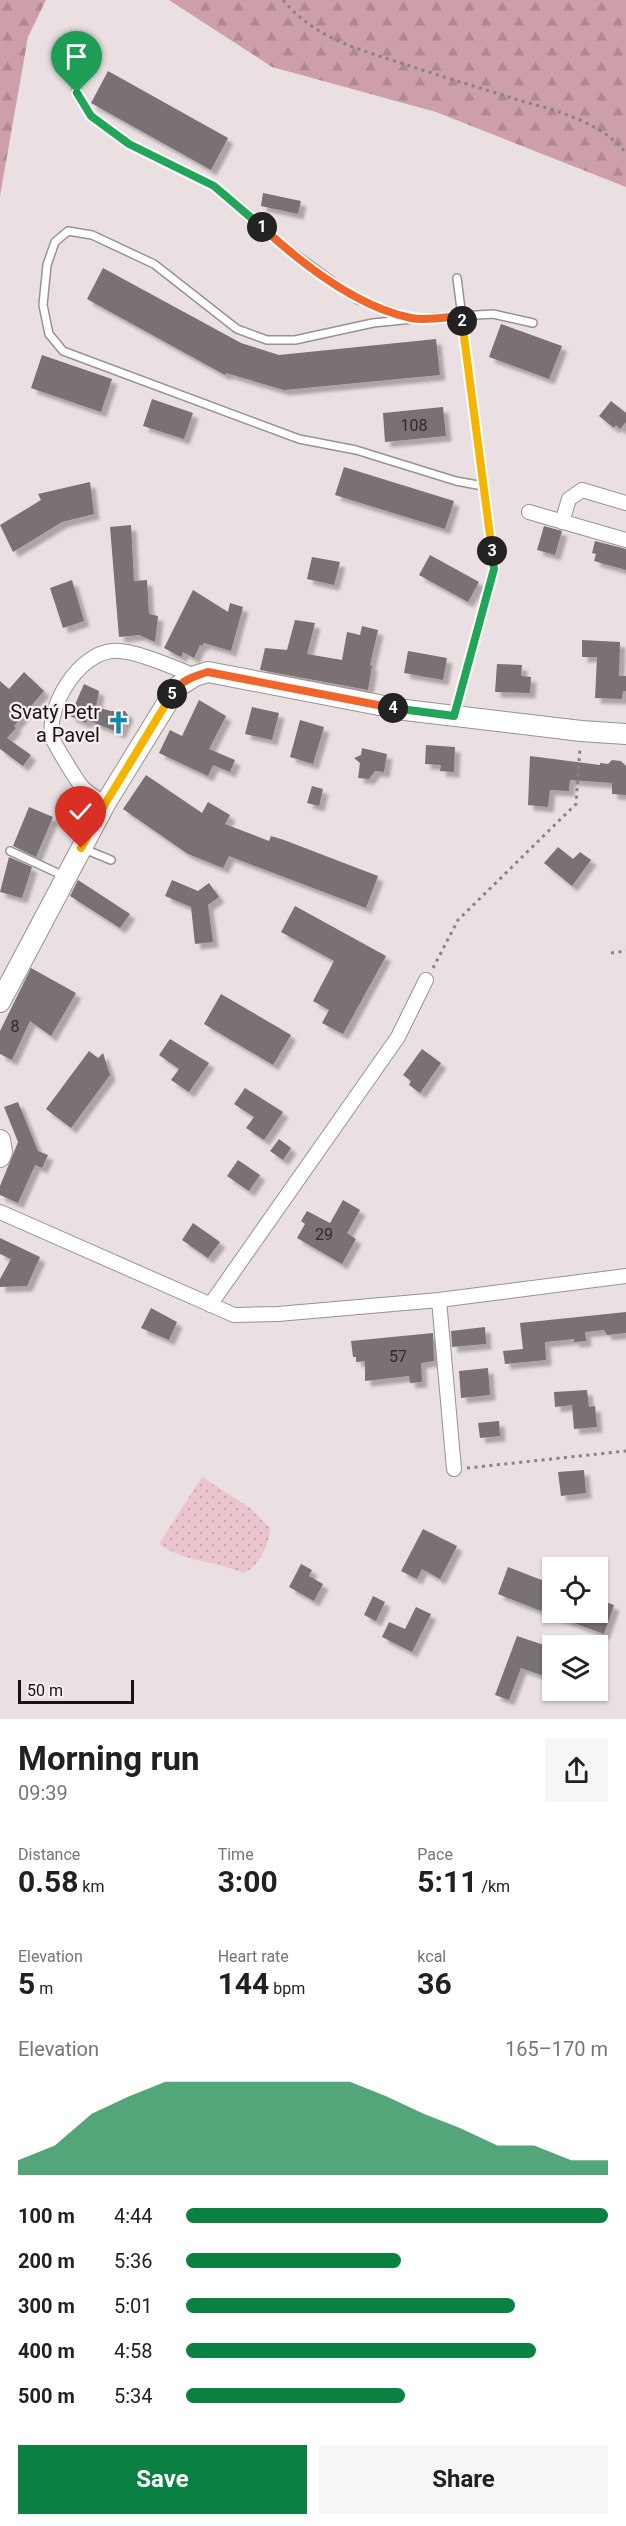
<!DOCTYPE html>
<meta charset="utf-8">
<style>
:root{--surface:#fff;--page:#f6f6f6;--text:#202124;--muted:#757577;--accent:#0b8043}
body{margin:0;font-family:Roboto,sans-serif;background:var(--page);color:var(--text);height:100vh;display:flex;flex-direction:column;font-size:22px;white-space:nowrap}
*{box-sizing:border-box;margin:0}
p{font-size:20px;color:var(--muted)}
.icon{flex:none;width:33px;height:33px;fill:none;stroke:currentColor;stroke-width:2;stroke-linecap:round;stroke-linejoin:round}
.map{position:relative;height:1719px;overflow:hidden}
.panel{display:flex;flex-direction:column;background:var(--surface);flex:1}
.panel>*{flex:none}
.buttons{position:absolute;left:542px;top:1557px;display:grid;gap:12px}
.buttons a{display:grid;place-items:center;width:66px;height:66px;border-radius:0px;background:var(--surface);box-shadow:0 2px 4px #0004;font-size:30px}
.scale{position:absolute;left:18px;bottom:15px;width:116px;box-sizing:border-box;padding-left:6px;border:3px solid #181415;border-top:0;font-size:16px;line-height:21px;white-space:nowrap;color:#181415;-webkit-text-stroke:4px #f7edef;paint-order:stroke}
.pin{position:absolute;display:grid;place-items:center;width:51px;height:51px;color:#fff;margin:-62px -26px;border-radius:50% 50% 50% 0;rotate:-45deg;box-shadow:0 0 6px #0007}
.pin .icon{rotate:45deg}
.km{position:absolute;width:30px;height:30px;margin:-15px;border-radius:50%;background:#222;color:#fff;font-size:16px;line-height:30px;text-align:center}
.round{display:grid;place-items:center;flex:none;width:63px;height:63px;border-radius:0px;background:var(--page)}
.headline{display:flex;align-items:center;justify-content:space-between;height:102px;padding:0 18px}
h1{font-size:33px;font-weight:700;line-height:45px}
.stats{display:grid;grid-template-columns:repeat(3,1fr);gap:9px;height:102px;padding:6px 18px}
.stats div{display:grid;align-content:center}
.stats b{font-size:30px;font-weight:700}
.stats small{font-size:16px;font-weight:400}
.stats p{font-size:16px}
.chart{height:168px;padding:12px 18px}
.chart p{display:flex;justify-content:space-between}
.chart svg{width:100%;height:108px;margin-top:6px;fill:var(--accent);opacity:.7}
.cta{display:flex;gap:12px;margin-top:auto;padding:12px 18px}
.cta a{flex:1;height:69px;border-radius:0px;background:var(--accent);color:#fff;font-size:24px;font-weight:700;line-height:69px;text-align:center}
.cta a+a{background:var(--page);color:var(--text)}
ul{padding:0 18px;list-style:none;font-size:20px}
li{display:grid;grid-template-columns:96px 72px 1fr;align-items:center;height:45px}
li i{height:15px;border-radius:8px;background:var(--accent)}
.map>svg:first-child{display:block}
.grass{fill:url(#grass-dots)}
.forest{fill:url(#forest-firs)}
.building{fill:#797173;filter:url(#shadow)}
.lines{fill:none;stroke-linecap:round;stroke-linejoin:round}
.lane-casing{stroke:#999193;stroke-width:10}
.street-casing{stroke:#999193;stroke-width:16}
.secondary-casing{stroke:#999193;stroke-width:22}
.path{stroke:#898283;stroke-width:3;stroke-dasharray:3 4.5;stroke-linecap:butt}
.lane{stroke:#fff;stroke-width:7}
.street{stroke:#fff;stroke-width:14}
.secondary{stroke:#fff;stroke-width:20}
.split-1-casing{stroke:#fff;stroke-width:12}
.split-2-casing{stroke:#fff;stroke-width:12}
.split-3-casing{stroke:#fff;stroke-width:12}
.split-4-casing{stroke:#fff;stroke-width:12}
.split-5-casing{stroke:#fff;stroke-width:12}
.split-6-casing{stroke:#fff;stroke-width:12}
.split-1{stroke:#22a559;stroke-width:8}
.split-2{stroke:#f0652b;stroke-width:8}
.split-3{stroke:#f5b400;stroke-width:8}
.split-4{stroke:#22a559;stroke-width:8}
.split-5{stroke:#f0652b;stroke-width:8}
.split-6{stroke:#f5b400;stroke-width:8}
.labels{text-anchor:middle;stroke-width:4.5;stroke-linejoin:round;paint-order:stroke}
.number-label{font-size:16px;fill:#302b2c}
.poi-label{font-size:20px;fill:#181415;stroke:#f7edef;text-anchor:end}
</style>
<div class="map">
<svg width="626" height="1719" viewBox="0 0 626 1719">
<defs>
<pattern id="grass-dots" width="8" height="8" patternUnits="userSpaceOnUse" patternTransform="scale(1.5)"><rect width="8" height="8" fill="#eac5ce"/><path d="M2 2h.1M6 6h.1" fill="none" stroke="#c8a8b0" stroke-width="1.8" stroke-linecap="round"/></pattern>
<pattern id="forest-firs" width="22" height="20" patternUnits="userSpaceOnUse" patternTransform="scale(1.5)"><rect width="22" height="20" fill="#cd9fab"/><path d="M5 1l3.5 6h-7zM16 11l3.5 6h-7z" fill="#af8892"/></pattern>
<filter id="shadow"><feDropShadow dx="5.5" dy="5.5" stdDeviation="1.5" flood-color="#0004"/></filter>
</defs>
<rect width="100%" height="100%" fill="#eae0e2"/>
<path class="grass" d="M202,1477L250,1508L270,1528C270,1544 259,1567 243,1573C216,1561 184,1562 159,1544Z"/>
<path class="forest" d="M0,0H46L28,37L0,196Z
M169,0H626V187L436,112L272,67Z"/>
<path class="building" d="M108,71L228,138L211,170L91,103Z
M263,193L301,201L298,214L261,206Z
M103,268L241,343L279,355L436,339L440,375L284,390L226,373L225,375L87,299Z
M501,324L562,346L549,379L489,357Z
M42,355L112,379L101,412L31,388Z
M152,399L193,413L184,439L143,426Z
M611,401L626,413V422L620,429L616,425L614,428L599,416Z
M443,407L446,436L385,442L383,413Z
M344,467L454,501L445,529L335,495Z
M90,482L94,514L62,522L13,552L0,525L41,500L38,494Z
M131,525L134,581L147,580L149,614L158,616L155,642L139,635L119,637L110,527Z
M544,526L562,531L555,555L537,550Z
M595,541L626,549V570L594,561L596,554L592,553Z
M430,555L479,582L468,602L419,575Z
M312,557L340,562L334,585L307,579Z
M72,580L84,621L63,628L50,588Z
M193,590L228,612L230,603L243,607L231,651L204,643L202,646L200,645L194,658L183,652L181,657L164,648Z
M295,620L315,623L307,654L342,660L347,632L360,635L362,626L378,630L370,665L372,666L368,690L260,670L265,648L287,650Z
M582,640L620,642L619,676H626V691H623L622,699L595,698L597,657H582Z
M408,651L447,658L443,680L404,673Z
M497,664L522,665L521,676L531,677L530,693L495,692Z
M24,672L44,691L14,726L16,728L7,738L31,755L23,766L0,749V681L9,689Z
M84,684L99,691L96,707L111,711H125L128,715L120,733L87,720L86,723L70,716Z
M199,700L226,716L209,749L235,760L230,772L213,765L208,776L159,753L170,730L182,736Z
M252,707L279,713L272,740L245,734Z
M300,720L324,727L313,764L290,757Z
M426,745L455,747L454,772L440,771L441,765L425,764Z
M362,748L387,754L384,772L375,771L369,779L358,778L360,763L354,758L361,755Z
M530,756L600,765V763L608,764L612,760L621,761L626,766V795L612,794V783L570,780L569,791L550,790L548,807L528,805Z
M146,775L202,813L208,802L230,815L225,824L269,841L271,836L284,840L378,876L366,908L229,856L223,868L188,854L123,809Z
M312,786L323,789L319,806L307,803Z
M29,807L53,817L36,857L13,846Z
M558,847L573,859L580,852L591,860L572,886L544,863Z
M9,857L32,867L22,898L0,892Z
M78,880L130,914L120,928L70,896Z
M172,880L198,891L209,883L219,897L208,905L213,942L195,944L191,907L165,896Z
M295,906L386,956L343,1034L322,1023L329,1010L313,1001L334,961L281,932Z
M31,968L76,993L51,1036L30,1021L12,1060L0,1054V1031Z
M221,994L291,1035L273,1065L204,1024Z
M170,1039L209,1063L189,1092L171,1080L179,1069L159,1055Z
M422,1049L441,1063L420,1093L409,1085L411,1081L403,1075Z
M89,1051L98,1058L103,1053L110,1075L71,1128L46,1109Z
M245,1088L283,1112L264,1140L246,1128L254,1117L234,1104Z
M18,1102L38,1151L48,1155L42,1168L35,1165L18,1203L0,1195V1186L18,1142L4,1107Z
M279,1139L291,1148L283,1160L270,1151Z
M238,1160L260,1175L249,1191L227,1176Z
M343,1200L360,1210L347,1233L356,1239L342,1264L297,1238L305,1224L301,1221L307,1211L330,1223Z
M193,1223L220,1242L208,1258L182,1240Z
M0,1238L40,1257L27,1286L0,1287V1279L11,1259L0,1254Z
M151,1308L177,1322L169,1340L141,1328Z
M626,1312V1333L607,1335L604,1330L585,1332L586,1341L574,1342V1339L545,1342L546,1360L505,1364L503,1351L523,1349L520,1323Z
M485,1327L486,1344L452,1347L451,1331Z
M433,1333L434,1361L421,1363L422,1382L410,1383L409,1376L365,1381V1361L356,1362V1357H353L351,1341Z
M488,1368L490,1395L461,1398L459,1371Z
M587,1390L589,1407L595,1406L597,1427L574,1429L572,1405L555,1407L554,1392Z
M499,1421L500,1436L480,1438L478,1423Z
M584,1470L586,1493L561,1496L558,1472Z
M423,1529L457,1546L440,1579L422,1569L417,1579L401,1571Z
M301,1564L312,1570L309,1576L323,1584L314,1601L289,1587Z
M508,1567L552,1584L541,1611L498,1594Z
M373,1596L385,1602L376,1621L364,1615Z
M597,1599L614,1605L604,1634L550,1614L597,1612Z
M416,1607L431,1614L412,1652L382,1637L389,1622L405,1629Z
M517,1636L544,1645L542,1650L552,1654L544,1676L521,1668L509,1700L495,1695Z"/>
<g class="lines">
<defs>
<path id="lane" d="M75,80L77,93L91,116L129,144L214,186L276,240L358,300L413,319L493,314L533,323
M413,319L373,323L295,340H267L237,329L154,264L92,235L68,231L55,242L47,265L43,305L49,334L63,351L299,439L356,450L456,481L483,486
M454,714L494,569L457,278
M84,849L111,860
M10,851L64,876"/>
<path id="street" d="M529,512L626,540
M562,522L569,499L582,490L626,503
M105,804C98,799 89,794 83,788C78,783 53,742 52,737C47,705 79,654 112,651C133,649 175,668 195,676
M0,1212L234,1315L278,1314L439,1300L626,1276
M439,1300L454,1469
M210,1305L398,1037L426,980"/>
<path id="secondary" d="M0,1002L105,804L177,687L195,676L208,672L405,710L581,731L626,734
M0,1140L2,1152L0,1157"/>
</defs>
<use href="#lane" class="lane-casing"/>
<use href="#street" class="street-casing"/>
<use href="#secondary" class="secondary-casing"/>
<path class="path" d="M283,0C314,37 354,48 398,62C440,76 483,89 525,102C561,112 602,123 626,153
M611,953L626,951
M433,968L458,920L576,804L580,748
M467,1468L626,1451"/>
<use href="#lane" class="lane"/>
<use href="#street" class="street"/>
<use href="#secondary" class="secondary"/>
</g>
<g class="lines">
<defs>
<path id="split-1" d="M77,93L91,116L129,144L214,186L262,227"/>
<path id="split-2" d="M262,227C302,264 357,307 411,318C426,321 446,317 462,316V321"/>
<path id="split-3" d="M462,321L492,551"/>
<path id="split-4" d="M393,708L454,716L494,569L492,551"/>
<path id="split-5" d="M172,694C180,681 194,676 208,672L393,708"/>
<path id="split-6" d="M81,848L105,804L172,694"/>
</defs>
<use href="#split-1" class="split-1-casing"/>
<use href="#split-2" class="split-2-casing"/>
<use href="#split-3" class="split-3-casing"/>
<use href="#split-4" class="split-4-casing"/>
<use href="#split-5" class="split-5-casing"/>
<use href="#split-6" class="split-6-casing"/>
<use href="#split-1" class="split-1"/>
<use href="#split-2" class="split-2"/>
<use href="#split-3" class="split-3"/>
<use href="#split-4" class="split-4"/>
<use href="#split-5" class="split-5"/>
<use href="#split-6" class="split-6"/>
</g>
<defs>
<symbol id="church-bare" viewBox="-9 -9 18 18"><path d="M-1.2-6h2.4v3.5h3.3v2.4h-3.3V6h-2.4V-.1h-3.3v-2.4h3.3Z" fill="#078dac" stroke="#f7edef" stroke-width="2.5" paint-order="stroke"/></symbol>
</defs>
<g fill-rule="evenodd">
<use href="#church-bare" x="102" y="706" width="33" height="33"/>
</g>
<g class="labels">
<g class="number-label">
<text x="414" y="431">108</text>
<text x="15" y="1032">8</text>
<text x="324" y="1240">29</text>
<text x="398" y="1362">57</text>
</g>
<g class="poi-label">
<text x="100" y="719">Svatý Petr<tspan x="100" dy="23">a Pavel</tspan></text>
</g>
</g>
</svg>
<div class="buttons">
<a><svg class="icon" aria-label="locate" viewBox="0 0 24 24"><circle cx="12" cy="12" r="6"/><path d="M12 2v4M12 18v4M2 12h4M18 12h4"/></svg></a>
<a><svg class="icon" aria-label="layers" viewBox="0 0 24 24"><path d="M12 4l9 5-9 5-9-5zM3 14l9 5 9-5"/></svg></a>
</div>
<div class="scale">50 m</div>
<div class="pin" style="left:77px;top:93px;background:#1e9e55"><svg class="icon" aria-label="arrive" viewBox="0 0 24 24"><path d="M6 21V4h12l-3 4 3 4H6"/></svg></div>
<div class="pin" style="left:81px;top:848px;background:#d93025"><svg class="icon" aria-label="check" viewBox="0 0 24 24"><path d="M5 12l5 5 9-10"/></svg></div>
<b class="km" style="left:262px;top:227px">1</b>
<b class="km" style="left:462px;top:321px">2</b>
<b class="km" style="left:492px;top:551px">3</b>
<b class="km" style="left:393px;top:708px">4</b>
<b class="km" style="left:172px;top:694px">5</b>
</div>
<section class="panel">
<div class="headline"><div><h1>Morning run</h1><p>09:39</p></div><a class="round"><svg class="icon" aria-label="share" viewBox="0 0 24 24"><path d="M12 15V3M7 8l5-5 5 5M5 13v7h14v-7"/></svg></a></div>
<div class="stats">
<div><p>Distance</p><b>0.58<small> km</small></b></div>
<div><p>Time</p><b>3:00</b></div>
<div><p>Pace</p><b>5:11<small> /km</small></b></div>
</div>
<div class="stats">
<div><p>Elevation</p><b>5<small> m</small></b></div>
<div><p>Heart rate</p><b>144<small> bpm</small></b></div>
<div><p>kcal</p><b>36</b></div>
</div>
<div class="chart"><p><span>Elevation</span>165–170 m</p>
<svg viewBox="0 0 160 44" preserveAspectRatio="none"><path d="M0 44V38L10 32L20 19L30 12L40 6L50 6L60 6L70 6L80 6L90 6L100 12L110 19L120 25L130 32L140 32L150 38L160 38V44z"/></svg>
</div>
<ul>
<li><b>100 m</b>4:44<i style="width:100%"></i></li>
<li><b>200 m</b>5:36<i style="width:51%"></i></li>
<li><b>300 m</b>5:01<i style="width:78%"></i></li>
<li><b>400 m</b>4:58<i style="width:83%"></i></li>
<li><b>500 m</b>5:34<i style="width:52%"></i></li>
</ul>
<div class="cta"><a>Save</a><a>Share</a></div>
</section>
